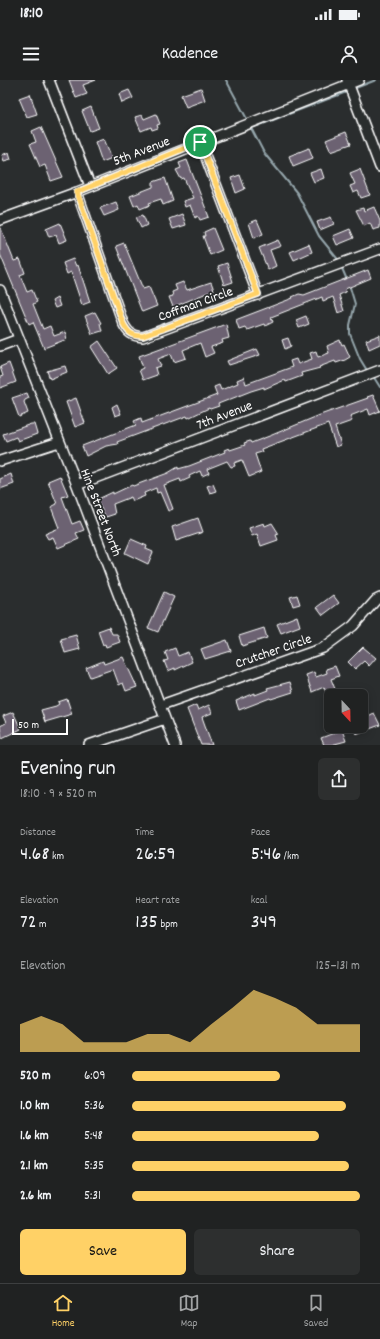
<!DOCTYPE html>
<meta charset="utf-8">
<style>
:root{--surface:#202222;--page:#2d2f2f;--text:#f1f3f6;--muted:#a2a4a5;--line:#3d3f40;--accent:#ffd166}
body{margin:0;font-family:Dekko,sans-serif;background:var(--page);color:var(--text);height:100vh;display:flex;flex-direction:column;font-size:15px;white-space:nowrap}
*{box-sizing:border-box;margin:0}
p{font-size:13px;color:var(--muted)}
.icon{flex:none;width:22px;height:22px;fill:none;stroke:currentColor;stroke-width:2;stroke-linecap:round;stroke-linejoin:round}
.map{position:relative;height:665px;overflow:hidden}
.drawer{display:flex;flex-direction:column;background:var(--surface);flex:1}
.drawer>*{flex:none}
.needle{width:26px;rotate:158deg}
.controls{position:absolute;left:324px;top:609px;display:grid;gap:8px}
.controls a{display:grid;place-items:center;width:44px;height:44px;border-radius:6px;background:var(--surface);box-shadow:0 2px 10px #0003,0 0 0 1px var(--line);font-size:20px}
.scale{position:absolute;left:12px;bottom:10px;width:56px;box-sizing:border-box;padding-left:4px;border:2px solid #fff;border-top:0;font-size:11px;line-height:14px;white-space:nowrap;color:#fff;-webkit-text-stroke:3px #2a2d2e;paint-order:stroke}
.pin{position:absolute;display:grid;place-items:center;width:34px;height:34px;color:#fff;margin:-17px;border:2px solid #fff;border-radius:50%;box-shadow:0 1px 4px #0007}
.round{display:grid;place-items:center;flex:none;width:42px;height:42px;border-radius:6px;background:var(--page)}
.overview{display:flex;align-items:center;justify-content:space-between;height:68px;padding:0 20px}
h1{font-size:22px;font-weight:600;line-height:30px}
.metrics{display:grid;grid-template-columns:repeat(3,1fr);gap:6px;height:68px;padding:4px 20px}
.metrics div{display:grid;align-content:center}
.metrics b{font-size:20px;font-weight:600}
.metrics small{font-size:11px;font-weight:400}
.metrics p{font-size:11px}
.chart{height:112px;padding:8px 20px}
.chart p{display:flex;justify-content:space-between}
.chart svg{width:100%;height:72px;margin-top:4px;fill:var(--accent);opacity:.7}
.action{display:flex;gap:8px;margin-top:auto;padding:8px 20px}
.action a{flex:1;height:46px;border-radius:6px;background:var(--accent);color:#111;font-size:16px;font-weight:600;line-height:46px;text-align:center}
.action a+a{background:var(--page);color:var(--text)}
ul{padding:0 20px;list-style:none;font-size:13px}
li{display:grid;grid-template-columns:64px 48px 1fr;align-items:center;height:30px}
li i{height:10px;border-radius:5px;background:var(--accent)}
.status{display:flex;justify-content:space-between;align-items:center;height:28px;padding:0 20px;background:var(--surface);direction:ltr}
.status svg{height:11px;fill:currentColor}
header{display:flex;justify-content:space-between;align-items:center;height:52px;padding:0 20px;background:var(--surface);font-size:18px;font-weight:600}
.menu{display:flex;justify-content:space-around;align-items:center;height:56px;border-top:1px solid var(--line);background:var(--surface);font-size:11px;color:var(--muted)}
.menu a{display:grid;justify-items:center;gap:2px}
.menu .current{color:var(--accent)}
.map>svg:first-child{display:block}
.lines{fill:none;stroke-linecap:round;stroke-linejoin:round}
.stream{stroke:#95a6ac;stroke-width:2}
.building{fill:#6c6272;stroke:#fff}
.minor-casing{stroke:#fff;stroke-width:12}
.minor{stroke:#2a2d2e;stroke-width:9}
.route-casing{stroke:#fff;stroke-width:8}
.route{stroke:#ffd166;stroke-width:5}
.labels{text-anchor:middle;stroke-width:3.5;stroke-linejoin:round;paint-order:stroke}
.street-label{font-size:14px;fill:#fff;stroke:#2a2d2e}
</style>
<div class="status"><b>18:10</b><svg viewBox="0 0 49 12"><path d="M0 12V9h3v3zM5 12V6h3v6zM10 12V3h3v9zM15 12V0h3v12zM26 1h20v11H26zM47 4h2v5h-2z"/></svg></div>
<header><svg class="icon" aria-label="menu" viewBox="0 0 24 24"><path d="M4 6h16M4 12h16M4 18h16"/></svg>Kadence<svg class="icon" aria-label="person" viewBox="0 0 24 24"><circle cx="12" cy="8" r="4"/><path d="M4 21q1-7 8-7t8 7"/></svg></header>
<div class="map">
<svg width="380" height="665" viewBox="0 0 380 665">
<rect width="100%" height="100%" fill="#2a2d2e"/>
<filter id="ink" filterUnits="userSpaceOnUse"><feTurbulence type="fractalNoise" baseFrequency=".025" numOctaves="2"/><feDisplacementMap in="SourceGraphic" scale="8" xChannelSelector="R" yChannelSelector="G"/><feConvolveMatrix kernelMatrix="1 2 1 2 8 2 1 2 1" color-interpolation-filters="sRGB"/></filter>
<g filter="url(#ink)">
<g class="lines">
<path class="stream" d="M226,0L247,39
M353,9L376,0
M250,46L264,73L297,113L319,156L340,182
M252,48L349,11
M341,186L347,200
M349,204L355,224L350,245V254L360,279L368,292
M373,296L380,307"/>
</g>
<path class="building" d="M69,0H96L83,5L87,14L76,18Z
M201,8L205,20L186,27L181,15Z
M129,10L133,18L122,23L119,14Z
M30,14L37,34L27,37L19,18Z
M91,27L99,48L90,51L82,31Z
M156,34L160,44L157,45L158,48L152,50L151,47L141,51L135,37L142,35L144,39Z
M41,47L63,97L51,101L45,85L40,87L30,64L36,62L32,51Z
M346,52L351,64L331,71L326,60Z
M104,59L112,78L102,82L95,62Z
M309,68L313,78L293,86L289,76Z
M9,72L11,79L4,81L2,75Z
M187,80L209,137L200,140L198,136L195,138L190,125L185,127L183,121L193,118L184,98L181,99L176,90L181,88L179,83Z
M321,89L324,98L314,102L310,93Z
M360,89L370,115L361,118L358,111L353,113L350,106L355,104L350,93Z
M240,95L245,109L236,113L231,98Z
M165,98L173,121L163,125L161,119L149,123L150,125L140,129L138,124L134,126L130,116L153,107V102Z
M116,122L119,130L104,136L100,128Z
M374,127L380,141V148L373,150L370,143L364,146L356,130L363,128L364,131Z
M182,134L186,145L173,149L169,139Z
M143,135L147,145L141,148L136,137Z
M331,137L334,144L320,150L317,142Z
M257,140L263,154L254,158L249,143Z
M60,143L67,160L59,163L56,155L49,157L46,149Z
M0,146L14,181L20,179L25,193L20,195L27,212L32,210L37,222L33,224L43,249L50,246L54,256L65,252L67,259L44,268L33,242L29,244L0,174Z
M213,148L222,170L210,175L203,156H205L204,152Z
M350,149L354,158L337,165L333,156Z
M278,160L281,166L270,170L276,186L268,190L259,168Z
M124,163L143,209L149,207L157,226L142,232L116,166Z
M309,164L312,172L294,180L290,172Z
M73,179L76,186L78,185L90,222L82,225L71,192L67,194L63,183Z
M227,183L233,202L224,205L218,186Z
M368,190L371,198L345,209L346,212L339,215L344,231L338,233L333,217L323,221L322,217L271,237L273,242L265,246L264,244L247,250L245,247L239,249L236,240L238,239L293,218L292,217L299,214L304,215Z
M183,202L187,210L211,202L214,210L173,227L169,217L173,216L172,212L177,210L175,205Z
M57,218L60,226L55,228L52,221Z
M95,232L101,243H100L102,251L92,254L85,236Z
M306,236L309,244L299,248L296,240Z
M226,244L229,258L222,260L223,263L211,267L214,273L205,277L200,263L183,270L186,278L174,282L171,274L158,279L161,286L155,288L157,295L143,300L139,290L143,288L139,276Z
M380,255V264L369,269L366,260Z
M288,258L291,266L285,269L282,260Z
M340,260L342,265L344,264L350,277L345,280L336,283L335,281L319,287L320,288L301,293L302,296L286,302L285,300L264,309V307L251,311L218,324L219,326L210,329L209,328L188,338L187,336L117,362L118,364L106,366L86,376L82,366L136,345L134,341L141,338L142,343L217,315L214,307L219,305L221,310L238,303L237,300L244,297L246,304L292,287L290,281L296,279L298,284L312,279L310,273L316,271L318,277L329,273L327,266Z
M99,261L117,288L108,294L91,267Z
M257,269L260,275L229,285L227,281Z
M9,283L16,302L0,308V297L3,296L0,287Z
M65,286L67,292L50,299L47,291Z
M27,313L29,318L25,320L24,322L28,333L19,337L12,318Z
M373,315L380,331L370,335L368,329L350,336L352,341L335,347L341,365L336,367L328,344L261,369L262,372L255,374L261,392L249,397L242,380L234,383L235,386L231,387L227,381L207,389L209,393L202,396L200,391L189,396L190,398L181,402L180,399L164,405L173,429L168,431L160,412L157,413L156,408L144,413L145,416L133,421L131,417L113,424L115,434L106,437L96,420L113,412V414L132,405L133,406L168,393L178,387V389L189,386L225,372L224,370L229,368L230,370L245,365L244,363L250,361L251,363L272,355L320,335L368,318L367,317Z
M76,318L85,343L75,347L66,322Z
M117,324L121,334L115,336L112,327Z
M31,344H34L37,354L18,361L16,357L6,361L3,354Z
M11,394L14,404L0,409V399Z
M60,396L68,415L62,417L72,444L80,441L84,450L76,453L79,459L58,468L53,457L48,459L45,454L59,448L51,427L57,424L48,401Z
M213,404L216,411L210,413L207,406Z
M198,438L203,452L176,461L172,447Z
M264,443L265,446L272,443L279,454L276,455L278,460L261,466L257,454L252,456L249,448Z
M131,459L147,466L146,469L153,472L148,484L125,473Z
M164,512L174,517L158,552L148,548Z
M297,515L300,524L293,526L290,517Z
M333,515L339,523L323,535L317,527Z
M297,536L300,546L281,553L277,544Z
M109,547L112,554H117L120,562L106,567L105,564L103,565L98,551Z
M264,548L267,558L242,566L239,556Z
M76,555L80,569L65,573L61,559Z
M227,560L231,571L205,579L201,569Z
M363,567L376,578L369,586L364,581L355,589L348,582Z
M175,568L178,576L188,572L192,582L175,590V588L168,591L164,581L168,580L165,572Z
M123,577L137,607L126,611L123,603L119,605L113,589L90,597L86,588L103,581L104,584Z
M335,586L339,596L331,599L335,609L326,613L324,607L312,612L306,595L314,592L316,597L327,593L326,589Z
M290,602L293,612L271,619L270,618L239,630L236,621L255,613V615L268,610L267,608Z
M355,609L358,616H337Z
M67,619L72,634L45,642L41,630L56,626L59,624L58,622Z
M196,625L198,630L209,625L212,633L202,637L212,665H201L187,629Z
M13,632L21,649L2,658L0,646L6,643L3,636Z
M374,633L380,645L356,654L353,646H361V640Z
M342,650L346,661L331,665H324L321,658Z"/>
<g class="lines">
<defs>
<path id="minor" d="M49,0L90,106
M347,0L380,87
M200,62L258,215
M77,112L123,243C128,253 132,256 143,257L380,169
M0,140L77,112L359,0
M0,210L77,405L175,665
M0,266L19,259
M0,381L59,362
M77,405L380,290
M161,625L323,568L353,546L376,520L380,518
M89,665L165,639"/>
</defs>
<use href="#minor" class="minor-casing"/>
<use href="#minor" class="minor"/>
</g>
</g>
<g class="lines" filter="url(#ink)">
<defs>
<path id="route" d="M200,62L258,214L143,256C132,256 128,253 123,243L77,112Z"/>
</defs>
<use href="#route" class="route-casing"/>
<use href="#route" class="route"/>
</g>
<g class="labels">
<g class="street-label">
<text transform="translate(141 70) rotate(-21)" y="5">5th Avenue</text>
<text transform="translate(195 223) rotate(-20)" y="5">Coffman Circle</text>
<text transform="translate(224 334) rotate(-21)" y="5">7th Avenue</text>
<text transform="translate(102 432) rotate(69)" y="5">Hine Street North</text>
<text transform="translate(273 570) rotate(-19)" y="5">Crutcher Circle</text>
</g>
</g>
</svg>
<div class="controls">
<a><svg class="needle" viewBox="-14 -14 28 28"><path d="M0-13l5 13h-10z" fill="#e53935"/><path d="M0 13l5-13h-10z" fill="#a2a4a5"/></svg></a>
</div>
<div class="scale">50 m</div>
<div class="pin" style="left:200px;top:62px;background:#1e9e55"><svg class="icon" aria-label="arrive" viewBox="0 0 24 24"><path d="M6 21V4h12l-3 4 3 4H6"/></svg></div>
</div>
<section class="drawer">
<div class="overview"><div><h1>Evening run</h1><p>18:10 · 9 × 520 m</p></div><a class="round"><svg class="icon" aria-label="share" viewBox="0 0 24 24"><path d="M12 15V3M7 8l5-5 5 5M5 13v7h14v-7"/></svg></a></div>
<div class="metrics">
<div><p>Distance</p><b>4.68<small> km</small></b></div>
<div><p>Time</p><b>26:59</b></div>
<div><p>Pace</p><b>5:46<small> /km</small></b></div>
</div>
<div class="metrics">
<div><p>Elevation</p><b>72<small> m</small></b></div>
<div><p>Heart rate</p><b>135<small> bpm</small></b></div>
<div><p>kcal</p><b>349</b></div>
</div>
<div class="chart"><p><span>Elevation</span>125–131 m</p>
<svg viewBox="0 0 160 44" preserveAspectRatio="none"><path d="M0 44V27L10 22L20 27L30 38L40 38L50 38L60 33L70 33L80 38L90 27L100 17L110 6L120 11L130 17L140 27L150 27L160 27V44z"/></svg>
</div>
<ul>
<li><b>520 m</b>6:09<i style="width:65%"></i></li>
<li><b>1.0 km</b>5:36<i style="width:94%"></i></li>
<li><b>1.6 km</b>5:48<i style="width:82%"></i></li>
<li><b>2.1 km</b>5:35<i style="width:95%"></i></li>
<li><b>2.6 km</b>5:31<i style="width:100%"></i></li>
</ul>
<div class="action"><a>Save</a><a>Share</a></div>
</section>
<nav class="menu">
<a class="current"><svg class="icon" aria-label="home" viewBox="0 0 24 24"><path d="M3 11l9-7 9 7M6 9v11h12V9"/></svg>Home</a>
<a><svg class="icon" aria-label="map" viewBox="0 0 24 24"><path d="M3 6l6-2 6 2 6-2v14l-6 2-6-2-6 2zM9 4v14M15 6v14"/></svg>Map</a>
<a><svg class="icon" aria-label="saved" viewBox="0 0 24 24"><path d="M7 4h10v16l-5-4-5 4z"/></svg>Saved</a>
</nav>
